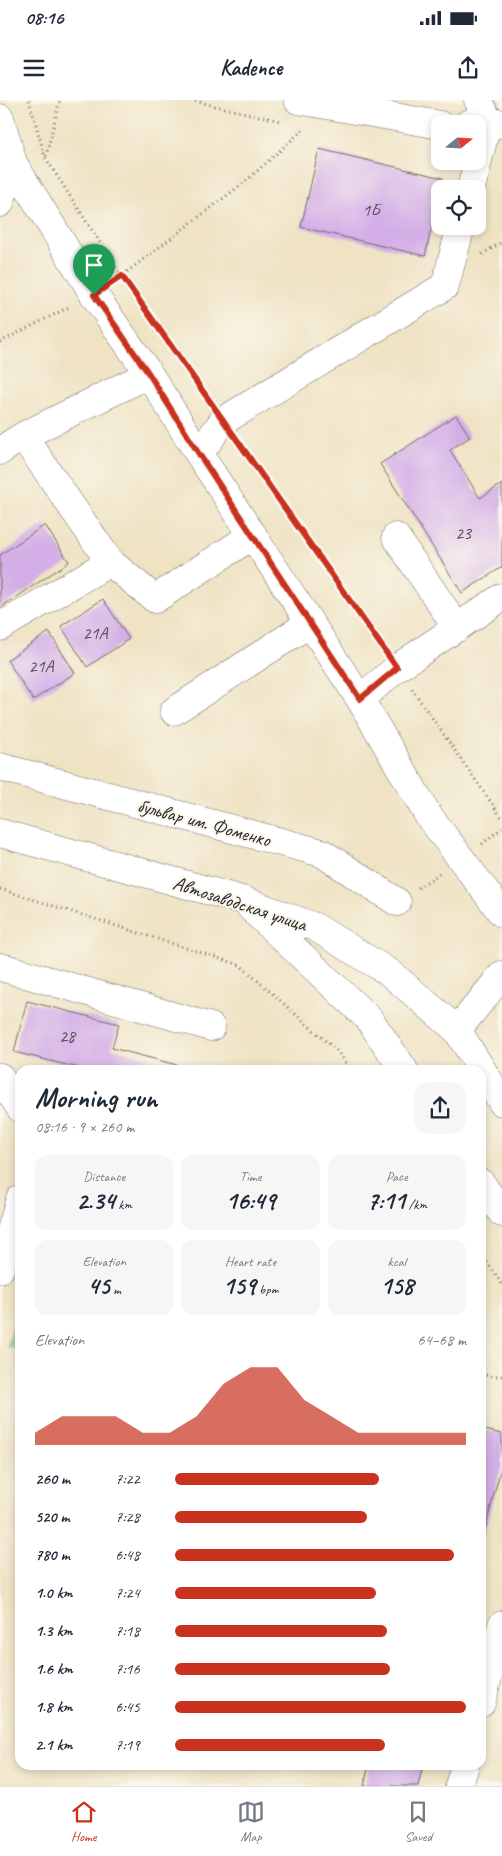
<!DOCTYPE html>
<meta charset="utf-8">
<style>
:root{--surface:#fff;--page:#f6f6f7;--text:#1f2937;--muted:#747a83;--line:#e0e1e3;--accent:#c8321e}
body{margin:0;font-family:Caveat,sans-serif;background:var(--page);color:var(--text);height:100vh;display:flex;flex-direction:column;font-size:19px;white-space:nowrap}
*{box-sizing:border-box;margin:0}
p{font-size:16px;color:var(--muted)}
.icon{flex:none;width:28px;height:28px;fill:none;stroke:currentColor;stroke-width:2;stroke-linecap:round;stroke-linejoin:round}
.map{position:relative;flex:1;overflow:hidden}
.details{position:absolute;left:15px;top:965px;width:471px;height:705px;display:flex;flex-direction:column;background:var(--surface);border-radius:15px;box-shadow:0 2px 8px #0003}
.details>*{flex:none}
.needle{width:32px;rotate:72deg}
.tools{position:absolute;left:431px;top:15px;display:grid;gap:10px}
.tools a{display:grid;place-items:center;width:55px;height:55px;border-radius:10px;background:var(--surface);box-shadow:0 2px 8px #0003;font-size:25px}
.pin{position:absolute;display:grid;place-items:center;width:42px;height:42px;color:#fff;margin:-51px -21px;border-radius:50% 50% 50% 0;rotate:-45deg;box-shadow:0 0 5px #0007}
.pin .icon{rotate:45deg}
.round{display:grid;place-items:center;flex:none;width:52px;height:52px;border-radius:15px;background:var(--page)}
.headline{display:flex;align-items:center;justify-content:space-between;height:85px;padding:0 20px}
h1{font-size:28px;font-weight:600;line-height:38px}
.stats{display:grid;grid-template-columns:repeat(3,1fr);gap:8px;height:85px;padding:5px 20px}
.stats div{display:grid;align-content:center;border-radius:12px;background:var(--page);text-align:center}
.stats b{font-size:25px;font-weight:600}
.stats small{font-size:14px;font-weight:400}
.stats p{font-size:14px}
.chart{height:140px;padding:10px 20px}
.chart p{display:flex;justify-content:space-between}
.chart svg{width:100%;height:90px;margin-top:5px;fill:var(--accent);opacity:.7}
ul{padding:0 20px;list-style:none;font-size:16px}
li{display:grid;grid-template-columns:80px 60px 1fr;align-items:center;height:38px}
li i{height:12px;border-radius:6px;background:var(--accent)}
.status{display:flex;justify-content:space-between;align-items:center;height:35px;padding:0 25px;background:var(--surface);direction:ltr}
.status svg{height:14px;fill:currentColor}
header{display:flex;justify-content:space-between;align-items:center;height:65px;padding:0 20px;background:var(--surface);font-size:22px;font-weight:600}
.menu{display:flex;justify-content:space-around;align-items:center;height:70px;border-top:1px solid var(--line);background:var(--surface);font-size:14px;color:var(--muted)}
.menu a{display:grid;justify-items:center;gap:2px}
.menu .current{color:var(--accent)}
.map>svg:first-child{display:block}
.green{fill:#82c681;stroke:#567856}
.building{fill:#d3aee7}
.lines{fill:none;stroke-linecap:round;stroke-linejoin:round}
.minor-casing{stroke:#706b61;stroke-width:29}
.path{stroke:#706b61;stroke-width:3;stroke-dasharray:1 4;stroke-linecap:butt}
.minor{stroke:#fff;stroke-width:28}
.route-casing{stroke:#fff;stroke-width:10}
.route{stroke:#c8321e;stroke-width:6}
.labels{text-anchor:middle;stroke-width:4;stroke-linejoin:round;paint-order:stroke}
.number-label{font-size:18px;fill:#554c5a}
.street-label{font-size:20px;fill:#2b2b2b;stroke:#fbf7ec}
</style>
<div class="status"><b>08:16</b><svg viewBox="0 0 49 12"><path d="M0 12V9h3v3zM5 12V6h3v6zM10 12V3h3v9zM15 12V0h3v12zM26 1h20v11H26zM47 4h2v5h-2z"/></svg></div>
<header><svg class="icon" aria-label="menu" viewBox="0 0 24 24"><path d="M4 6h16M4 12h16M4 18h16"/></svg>Kadence<svg class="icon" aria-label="share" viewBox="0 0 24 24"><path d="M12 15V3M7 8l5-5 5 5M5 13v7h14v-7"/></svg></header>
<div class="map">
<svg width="502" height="1686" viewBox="0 0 502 1686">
<rect width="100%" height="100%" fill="#fbf7ec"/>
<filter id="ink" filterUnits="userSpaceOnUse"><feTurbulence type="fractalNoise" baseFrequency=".02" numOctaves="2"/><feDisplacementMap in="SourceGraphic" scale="10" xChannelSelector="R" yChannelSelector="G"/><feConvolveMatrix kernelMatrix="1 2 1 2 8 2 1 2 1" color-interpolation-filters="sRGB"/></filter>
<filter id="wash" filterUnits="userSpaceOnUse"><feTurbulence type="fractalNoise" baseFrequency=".0096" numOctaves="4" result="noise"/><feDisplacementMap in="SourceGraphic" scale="20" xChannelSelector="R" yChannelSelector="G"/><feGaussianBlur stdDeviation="1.12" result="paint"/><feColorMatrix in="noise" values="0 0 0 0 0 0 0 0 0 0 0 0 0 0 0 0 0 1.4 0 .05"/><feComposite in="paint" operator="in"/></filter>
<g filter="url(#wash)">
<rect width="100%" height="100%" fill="#efe3c4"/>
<path class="green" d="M20,1202V1250L8,1247Z"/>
<g id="blocks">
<path class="building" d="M319,49L443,78L425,156L301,127Z
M456,315L470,337L450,350L480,398L502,384V467L462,493L380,364Z
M45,425L69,462L0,508V455Z
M103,499L129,539L87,567L61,526Z
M49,532L75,573L33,600L7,560Z
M27,901L119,924L112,948L196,970H87L14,952Z
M481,1329L502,1334V1364L482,1441Z
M369,1665H423L418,1686H364Z"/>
</g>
</g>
<g filter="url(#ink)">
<use href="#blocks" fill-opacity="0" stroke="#706b61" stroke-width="1"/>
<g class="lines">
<defs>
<path id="minor" d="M298,0L440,25
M0,18L13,63L94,195L149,274L199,354L360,599L428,715L502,813
M468,24L488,20L478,0
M471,89L488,20L502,24
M0,103L13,63
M23,336L149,274
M0,351L23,336L110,462L155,499L253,435
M199,354L223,321L445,186L461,126
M396,437L457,528
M0,527L110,462
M360,599L397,568L502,497
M174,611L310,523
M0,667L322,753L397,802
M0,733L242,800L315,827L390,873L457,930L502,1002
M251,808L369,919L404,970
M1,867L211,927
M457,930L502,875
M0,977L20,1008
M481,1083L502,1113
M0,1169L20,1099
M481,1603L502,1525
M459,1686L465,1665"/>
</defs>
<use href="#minor" class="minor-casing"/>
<path class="path" d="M29,0L45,57L122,177L208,300
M190,0L280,21
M46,56L60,0
M482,154L502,142
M115,181L246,81L305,28
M0,242L71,206
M239,344L381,545
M412,589L502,718
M482,744L502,728
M418,788L440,773
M0,789L240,865L337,951L351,970
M481,1154L502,1184
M481,1275L502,1276"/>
<use href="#minor" class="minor"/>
</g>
</g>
<g class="lines" filter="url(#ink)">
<defs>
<path id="route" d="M122,176L397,568L360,599L199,354L149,274L94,195Z"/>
</defs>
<use href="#route" class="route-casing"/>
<use href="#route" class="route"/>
</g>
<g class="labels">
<g class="number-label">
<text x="371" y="116">1Б</text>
<text x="463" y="439">23</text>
<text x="95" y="539">21А</text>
<text x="41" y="572">21А</text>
<text x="67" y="942">28</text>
</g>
<g class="street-label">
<text transform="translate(204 722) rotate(15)" y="7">бульвар им. Фоменко</text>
<text transform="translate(240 803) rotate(18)" y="7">Автозаводская улица</text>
</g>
</g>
</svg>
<div class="tools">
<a><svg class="needle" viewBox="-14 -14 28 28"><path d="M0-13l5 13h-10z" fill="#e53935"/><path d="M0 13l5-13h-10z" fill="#747a83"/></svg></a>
<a><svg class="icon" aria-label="locate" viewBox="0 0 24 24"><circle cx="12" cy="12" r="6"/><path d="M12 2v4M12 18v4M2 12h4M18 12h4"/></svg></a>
</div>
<div class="pin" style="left:94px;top:195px;background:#1e9e55"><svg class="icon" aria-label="arrive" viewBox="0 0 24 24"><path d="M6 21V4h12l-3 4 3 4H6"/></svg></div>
<section class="details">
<div class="headline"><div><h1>Morning run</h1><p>08:16 · 9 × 260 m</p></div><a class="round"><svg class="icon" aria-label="share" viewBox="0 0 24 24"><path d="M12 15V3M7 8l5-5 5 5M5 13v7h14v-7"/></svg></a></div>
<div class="stats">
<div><p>Distance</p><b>2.34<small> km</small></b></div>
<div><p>Time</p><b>16:49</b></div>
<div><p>Pace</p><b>7:11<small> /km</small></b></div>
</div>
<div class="stats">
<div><p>Elevation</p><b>45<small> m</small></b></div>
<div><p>Heart rate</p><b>159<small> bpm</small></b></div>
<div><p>kcal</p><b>158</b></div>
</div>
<div class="chart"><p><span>Elevation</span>64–68 m</p>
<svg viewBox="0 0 160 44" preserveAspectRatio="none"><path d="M0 44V38L10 30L20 30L30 30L40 38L50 38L60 30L70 14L80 6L90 6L100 22L110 30L120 38L130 38L140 38L150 38L160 38V44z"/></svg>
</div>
<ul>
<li><b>260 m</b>7:22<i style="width:70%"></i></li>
<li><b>520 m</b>7:28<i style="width:66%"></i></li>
<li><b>780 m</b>6:48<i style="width:96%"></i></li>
<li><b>1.0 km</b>7:24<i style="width:69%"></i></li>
<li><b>1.3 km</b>7:18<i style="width:73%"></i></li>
<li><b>1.6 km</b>7:16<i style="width:74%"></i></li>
<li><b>1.8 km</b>6:45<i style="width:100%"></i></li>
<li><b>2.1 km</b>7:19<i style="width:72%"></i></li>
</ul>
</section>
</div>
<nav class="menu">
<a class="current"><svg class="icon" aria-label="home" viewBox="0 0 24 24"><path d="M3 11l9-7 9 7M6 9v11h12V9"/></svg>Home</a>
<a><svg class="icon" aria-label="map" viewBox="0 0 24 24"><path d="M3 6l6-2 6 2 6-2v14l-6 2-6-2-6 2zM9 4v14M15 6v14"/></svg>Map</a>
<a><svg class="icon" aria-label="saved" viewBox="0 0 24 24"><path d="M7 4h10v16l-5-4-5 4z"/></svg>Saved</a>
</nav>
